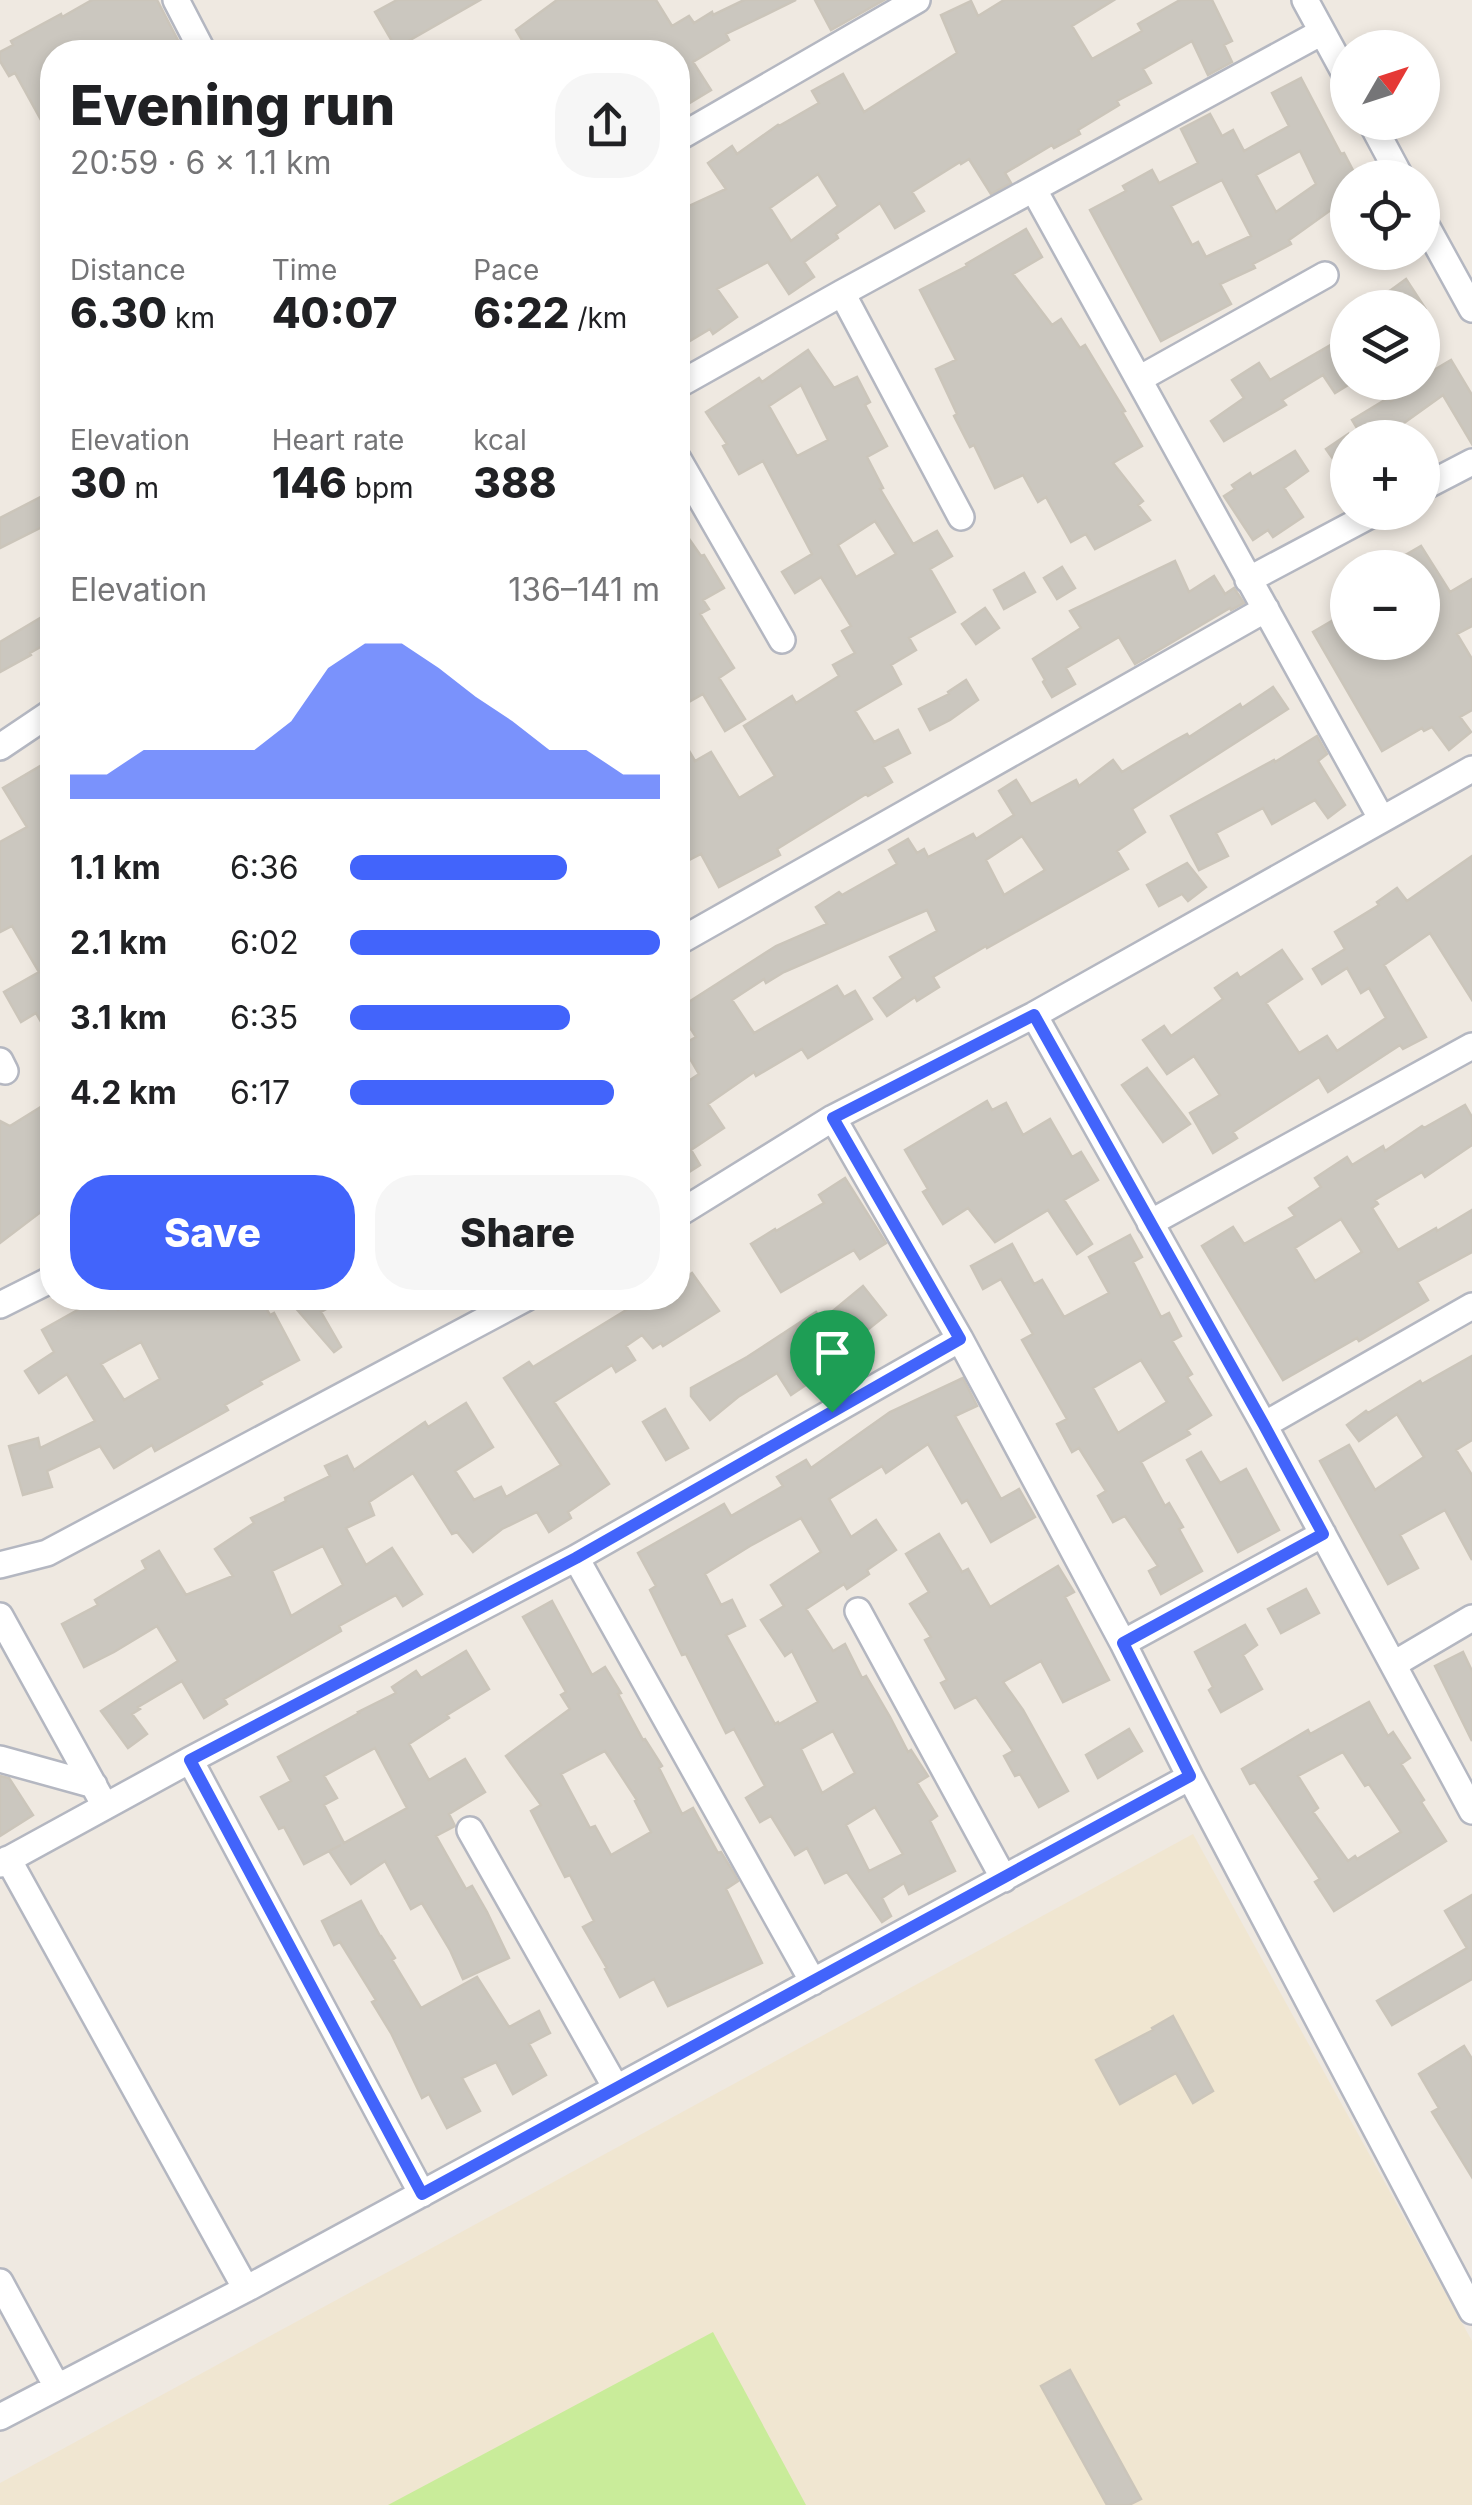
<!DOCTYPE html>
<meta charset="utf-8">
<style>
:root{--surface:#fff;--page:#f6f6f6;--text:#202124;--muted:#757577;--accent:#4264fb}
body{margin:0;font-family:Inter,sans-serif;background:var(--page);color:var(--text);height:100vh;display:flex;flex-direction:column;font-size:38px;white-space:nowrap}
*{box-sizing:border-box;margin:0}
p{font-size:32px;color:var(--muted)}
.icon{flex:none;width:55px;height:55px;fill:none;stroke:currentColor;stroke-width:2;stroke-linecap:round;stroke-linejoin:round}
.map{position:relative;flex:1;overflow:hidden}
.panel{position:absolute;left:40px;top:40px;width:650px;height:1270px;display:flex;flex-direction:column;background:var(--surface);border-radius:40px;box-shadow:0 5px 15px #0003}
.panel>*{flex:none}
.needle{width:65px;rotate:51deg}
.tools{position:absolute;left:1330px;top:30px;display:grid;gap:20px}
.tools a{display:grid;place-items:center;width:110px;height:110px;border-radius:50%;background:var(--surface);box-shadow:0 5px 15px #0003;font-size:50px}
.pin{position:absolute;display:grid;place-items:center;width:85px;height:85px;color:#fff;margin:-102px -42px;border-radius:50% 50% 50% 0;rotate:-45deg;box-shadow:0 0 10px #0007}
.pin .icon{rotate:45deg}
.round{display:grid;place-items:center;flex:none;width:105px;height:105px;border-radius:40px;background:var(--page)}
.head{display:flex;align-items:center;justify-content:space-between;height:170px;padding:0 30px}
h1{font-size:55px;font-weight:800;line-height:75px}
.stats{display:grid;grid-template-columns:repeat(3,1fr);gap:15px;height:170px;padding:10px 30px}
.stats div{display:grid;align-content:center}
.stats b{font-size:42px;font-weight:800}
.stats small{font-size:28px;font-weight:400}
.stats p{font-size:28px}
.chart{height:280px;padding:20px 30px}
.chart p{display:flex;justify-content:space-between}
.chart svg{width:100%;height:180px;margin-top:10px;fill:var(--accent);opacity:.7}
.cta{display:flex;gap:20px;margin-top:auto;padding:20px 30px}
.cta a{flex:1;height:115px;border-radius:40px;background:var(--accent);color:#fff;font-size:40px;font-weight:800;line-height:115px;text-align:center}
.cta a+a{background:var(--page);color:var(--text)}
ul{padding:0 30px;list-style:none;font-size:32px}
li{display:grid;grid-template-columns:160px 120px 1fr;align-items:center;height:75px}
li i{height:25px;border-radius:12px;background:var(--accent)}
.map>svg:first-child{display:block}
.education{fill:#f0e6d1}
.pitch{fill:#c9ec9a}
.building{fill:#cbc7bf;stroke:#cbc5ba;stroke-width:2.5;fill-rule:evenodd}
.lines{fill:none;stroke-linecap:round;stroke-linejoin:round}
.minor-casing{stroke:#b4b7c1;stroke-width:30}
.minor{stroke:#fff;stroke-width:25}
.route-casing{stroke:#fff;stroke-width:20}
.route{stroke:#4264fb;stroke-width:12}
</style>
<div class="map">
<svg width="1472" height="2505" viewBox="0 0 1472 2505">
<rect width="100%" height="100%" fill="#efe9e1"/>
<path class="education" d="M1193,1834L1472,2341V2505H0V2483Z"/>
<path class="pitch" d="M713,2332L806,2505H388Z"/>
<path class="building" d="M92,0H157L184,52H52V140L15,73L9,76L0,61V52L13,45L11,41L61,14L62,17Z
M397,0H480L396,48L375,12Z
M557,0H656L672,26L689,16L694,23L712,12L713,15L744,0H796L726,34L729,40L693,62L711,90L678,110V52H529L516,30Z
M815,0H884L831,30Z
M1004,0H1114L1072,26L1092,59L1142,31L1138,24L1180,0H1212L1232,41L1224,45L1232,62L1208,75L1192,41L1143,69L1151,83L1117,101L1119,105L1078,130L1080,134L1054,148L1052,145L1005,173L1011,183L991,194L969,159L961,164L960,162L912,192L924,211L895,228L880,203L836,234L838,238L804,262L814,277L789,294L768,262L717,289L737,317L713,334L710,329L678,348V211L726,189L708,163L732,146L737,154L778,125L779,126L819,103L812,91L843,74L864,112L957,53L941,15L971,1L978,16ZM818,174L838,206L791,241L770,208Z
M1301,78L1341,154L1344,153L1357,178H1348V231L1335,207L1289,240L1291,244L1253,264L1255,268L1220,284L1231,304L1161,341L1090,210L1126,191L1123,186L1152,170L1159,183L1198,163L1181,129L1210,114L1222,136L1233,130L1244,151L1289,126L1272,93ZM1300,151L1316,184L1276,212L1256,175ZM1222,180L1251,236L1206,257L1198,242L1192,245L1171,206Z
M1026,229L1042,257L1013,274L1052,325L1061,319L1080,348L1085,345L1125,411L1122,412L1142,446L1113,463L1143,501L1138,505L1150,520L1095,549L1086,534L1071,542L1046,497L1038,502L1023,475L995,488L974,445L970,447L954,416L957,414L936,369L956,360L920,290L967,266L966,264Z
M1406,279L1425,308H1359L1391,290Z
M1348,335V385L1335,393L1323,375L1282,400L1286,405L1224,441L1211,421L1244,398L1232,380L1259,363L1270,380Z
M808,350L834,388L857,377L870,402L865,405L887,446L867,457L883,488L880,489L913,544L937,531L952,556L930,569L955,612L909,638L916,650L891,665L901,684L855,711L874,742L898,730L910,753L883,767L892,782L868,796L866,794L777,849L780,855L719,887L701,854L687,861L678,844V732L695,761L711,752L739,798L775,776L744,726L792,696L796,703L839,676L833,665L855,653L842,631L851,626L821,577L795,593L782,572L812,554L763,461L739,474L723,446L727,444L706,412L759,378L762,382ZM801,385L828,440L797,456L769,406ZM875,521L896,554L856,577L838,545Z
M1451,360L1472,395V444L1443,395L1383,438H1363L1352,420L1388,398L1391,401L1417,382H1422V379L1429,373Z
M1348,434V480L1326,449Z
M1295,451L1308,471L1284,488L1303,517L1273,537L1268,530L1253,540L1224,496L1235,489L1232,485L1250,473L1252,477Z
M52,491V522L0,548V518Z
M678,523L701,556L704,555L724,588L703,600L709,609L700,614L734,668L719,678L745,719L725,731L703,694L678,708Z
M1421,546L1450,592L1472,579V626L1457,634L1472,659V710L1460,717L1471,732L1449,750L1432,727L1424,731L1422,728L1382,751L1313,632L1342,615L1348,626V642H1422V568H1383Z
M1175,561L1189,592L1214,576L1225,594L1234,588L1244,603L1231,610L1230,608L1135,664L1119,637L1066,668L1075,684L1052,697L1043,682L1045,680L1033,659L1081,628L1070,611Z
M1062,567L1075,588L1057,599L1044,578Z
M1024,573L1035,592L1004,609L994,590Z
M985,608L999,628L976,644L962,624Z
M52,611V660L44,645L30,653L31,655L0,672V642Z
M966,680L978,700L950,720L930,730L919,709L949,694L948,692Z
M1273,687L1288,709L1132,809L1145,832L1117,851L1128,869L987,948L986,946L933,977L939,987L917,1001L915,997L887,1016L874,998L903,978L890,957L937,931L927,910L784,972L766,983L764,979L732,1000L754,1033L837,986L844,997L855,991L872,1019L808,1058L802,1049L756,1076L754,1072L708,1104L724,1128L691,1150L700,1165L678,1179V1088L699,1074L682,1045L696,1037L678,1009L776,946L827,924L816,907L839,892L842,895L897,864L889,850L908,839L917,853L924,849L928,857L973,834L976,839L1014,815L999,791L1016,780L1031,804L1076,780L1079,786L1113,760L1122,772L1172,742L1187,734L1189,737L1240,704L1242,708ZM1022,836L1045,870L1004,895L986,860Z
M1317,736L1327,754L1318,761L1345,805L1328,818L1315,800L1272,824L1263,808L1216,833L1228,856L1199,870L1171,816L1274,760L1275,762Z
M52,759V1041L36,1013L21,1022L4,992L39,972L12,926L0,932V842L27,827L3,788Z
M1472,856V1000L1430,933L1384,965L1426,1037L1403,1049L1400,1045L1328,1092L1319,1077L1233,1132L1237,1138L1213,1153L1190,1113L1220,1095L1194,1056L1167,1074L1143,1040L1164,1026L1171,1036L1223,999L1215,988L1237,973L1240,978L1282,950L1302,979L1266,1003L1299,1053L1327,1036L1337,1051L1386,1018L1369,988L1361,993L1347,968L1322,984L1313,969L1345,949L1335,932L1379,905L1377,902L1397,888L1407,901Z
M1187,863L1206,887L1188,901L1182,894L1159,906L1147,885Z
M1147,1068L1190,1124L1163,1142L1122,1085Z
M52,1100V1227L42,1211L0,1243V1121L10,1126Z
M987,1101L992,1110L1006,1103L1023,1135L1050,1119L1072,1157L1081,1152L1098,1180L1064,1200L1092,1244L1077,1254L1048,1210L995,1242L968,1208L943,1224L923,1192L928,1189L905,1150Z
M1465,1105L1472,1117V1145L1425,1177L1422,1172L1375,1200L1378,1204L1372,1208L1398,1250L1436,1228L1437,1231L1472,1210V1252L1417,1282L1428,1300L1359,1341L1357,1338L1283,1380L1202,1246L1233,1227L1244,1244L1295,1216L1289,1208L1321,1187L1315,1178L1347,1157L1352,1165L1383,1146L1385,1151L1422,1126L1424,1128ZM1341,1219L1362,1252L1315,1281L1295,1248Z
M845,1178L886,1243L860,1259L854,1250L781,1292L751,1244L775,1229L776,1231L824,1203L819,1195Z
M1130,1235L1142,1257L1133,1262L1161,1317L1169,1313L1181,1336L1172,1341L1192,1374L1187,1377L1211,1415L1187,1430L1190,1434L1141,1462L1165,1506L1169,1503L1183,1527L1179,1529L1202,1571L1161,1594L1149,1571L1158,1566L1125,1516L1113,1522L1098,1496L1106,1491L1079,1448L1072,1452L1057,1424L1067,1419L1022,1340L1033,1334L1001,1279L983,1289L971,1266L1012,1244L1034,1284L1042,1280L1064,1317L1109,1293L1089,1257ZM1141,1360L1167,1402L1118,1433L1093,1388Z
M692,1273L719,1311L663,1346L661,1343L653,1348L642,1335L626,1346L635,1360L616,1372L612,1365L554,1402L609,1484L568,1512L571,1518L549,1532L537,1512L502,1529L473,1552L457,1532L452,1534L413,1473L369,1502L374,1515L346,1528L366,1565L392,1548L422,1594L403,1606L396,1595L339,1626L341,1631L224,1699L227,1704L204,1718L182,1681L138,1707L140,1709L132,1714L147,1734L128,1748L101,1711L178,1661L157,1626L114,1652L84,1667L62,1624L98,1605L95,1600L146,1569L142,1561L159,1551L186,1595L233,1576L215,1549L254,1523L251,1518L286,1501L285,1498L330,1476L325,1466L347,1456L354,1470L425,1422L428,1427L466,1403L493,1447L455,1471L474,1500L501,1487L506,1497L561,1465L504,1378L529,1362L533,1367L646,1298H678V1283ZM323,1546L343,1585L291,1616L272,1571Z
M863,1286L886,1315L841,1351L848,1364L825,1378L822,1374L791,1395L777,1373L738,1397L710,1420L691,1396V1388L747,1357L816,1312L822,1320Z
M99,1298H111L118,1310L140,1298H260L270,1315L274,1313L299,1360L260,1381L262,1384L225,1405L228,1410L155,1451L152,1445L114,1468L100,1446L47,1471L52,1487L23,1495L9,1446L38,1438L40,1448L95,1421L67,1374L39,1393L25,1371L54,1352L42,1330ZM141,1342L160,1379L124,1400L101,1364Z
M287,1298H346L321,1312L341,1347L334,1352Z
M1472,1356V1440L1456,1450L1472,1475V1560L1445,1510L1400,1535L1418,1568L1388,1584L1320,1461L1349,1445L1375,1490L1424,1457L1397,1414L1359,1441L1347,1425L1366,1411L1368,1413L1420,1381L1422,1384Z
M963,1378L977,1406L955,1416L1001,1499L1019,1489L1035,1517L991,1542L967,1500L962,1503L928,1444L886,1473L882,1466L829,1499L851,1537L876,1520L896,1550L867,1570L869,1574L847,1589L844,1584L806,1609L833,1651L845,1644L862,1678L866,1676L890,1717L908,1752L911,1750L928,1776L917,1783L937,1816L930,1821L955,1871L909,1894L904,1883L882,1898L891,1916L882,1922L847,1872L825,1883L807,1848L795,1855L771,1816L760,1822L746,1798L765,1786L734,1729L726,1733L686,1654L682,1655L650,1590L656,1586L638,1553L724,1504L731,1516L783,1486L777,1477L806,1460L811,1468L890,1412ZM801,1518L821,1552L771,1585L784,1606L761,1620L785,1656L792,1651L818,1702L779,1724L778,1722L775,1724L726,1635L745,1626L732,1600L721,1605L705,1574L750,1546ZM833,1731L855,1773L822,1793L801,1749ZM875,1807L903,1854L869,1871L846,1825Z
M665,1409L688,1448L666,1460L643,1422Z
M1201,1452L1220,1483L1246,1469L1279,1530L1238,1552L1187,1460Z
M939,1534L962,1572L968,1569L990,1607L1058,1566L1074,1592L1065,1597L1109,1680L1063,1702L1041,1661L1003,1682L1023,1710L1068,1791L1039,1807L1020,1774L1015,1776L1004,1756L1013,1751L976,1697L955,1708L941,1683L947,1680L925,1640L931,1637L910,1604L929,1592L906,1554Z
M1306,1589L1319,1613L1281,1633L1268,1609Z
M552,1601L592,1675L605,1667L621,1693L618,1694L643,1740L645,1739L662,1766L659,1768L682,1814L693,1808L718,1853L721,1852L734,1873L738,1881L726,1889L762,1963L668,2006L654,1979L620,1997L605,1969L607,1968L583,1927L594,1921L570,1875L565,1877L531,1811L541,1805L506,1756L570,1709L561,1695L566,1692L523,1617ZM605,1751L637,1800L635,1801L651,1832L611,1855L595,1826L590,1828L561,1774Z
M1245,1625L1257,1645L1243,1655L1262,1689L1221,1712L1209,1690L1213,1687L1195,1652Z
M466,1651L489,1689L447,1715L449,1718L409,1744L429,1780L465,1759L485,1792L449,1814L455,1826L436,1836L466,1889L472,1886L487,1912L509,1958L463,1979L450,1950L422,1903L411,1909L385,1861L351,1884L329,1851L341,1845L304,1864L284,1827L279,1829L261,1797L291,1781L278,1757L359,1713L358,1712L396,1693L392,1687L416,1671L421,1678ZM375,1748L407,1808L344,1843L324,1805L337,1798L324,1776Z
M1463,1652L1472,1671V1741L1435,1666Z
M1369,1702L1388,1736L1393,1732L1410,1758L1401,1764L1424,1800L1421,1802L1446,1841L1334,1911L1315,1882L1320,1879L1255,1782L1250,1784L1242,1769L1308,1730L1310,1734ZM1343,1752L1365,1786L1369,1784L1401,1832L1357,1859L1355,1856L1348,1861L1313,1812L1318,1808L1298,1776Z
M1129,1729L1142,1751L1098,1778L1086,1755Z
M0,1776L9,1778L33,1815L0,1836Z
M1472,1895V1979L1392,2025L1377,2001L1467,1948L1445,1911Z
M361,1901L380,1936H381L395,1958L392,1960L421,2008L477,1977L509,2027L539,2011L550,2033L529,2044L546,2075L513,2094L496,2062L462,2078L480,2111L447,2128L429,2094L422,2098L391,2033L372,2002L376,2000L340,1942L334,1945L322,1921Z
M1173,2016L1213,2091L1193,2103L1176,2073L1120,2104L1096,2060L1153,2030L1152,2028Z
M1464,2046L1472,2059V2177L1432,2112L1439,2108L1419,2074Z
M1070,2370L1141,2499L1129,2505H1107L1041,2386Z"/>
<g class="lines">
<defs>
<path id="minor" d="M176,0L203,52
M1305,0L1348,79
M1371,122L1401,178
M678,138L917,0
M1034,190L1381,818
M1422,218L1472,309
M842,293L961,517
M1139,379L1325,275
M678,385L842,293L1322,32
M678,459L782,640
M1422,488L1472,462
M1248,580L1376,512
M0,747L52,712
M678,942L1266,609
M1034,1015L1264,1425L1472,1811
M0,1061L5,1071
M833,1118L960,1339L1123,1643L1190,1777L1472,2311
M678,1214L833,1118L1034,1015L1472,769
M1150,1223L1472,1046
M0,1305L52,1279
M1264,1425L1472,1306
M576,1558L813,1982
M0,1565L47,1553L526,1298
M858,1611L1004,1879
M0,1616L105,1806
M1123,1643L1323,1534
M1394,1664L1472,1618
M0,1759L94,1785
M190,1760L422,2194
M470,1830L616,2088
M8,1859L246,2289
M0,1864L190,1760L576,1558L960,1339
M0,2282L57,2387
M0,2417L246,2289L1190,1777"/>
</defs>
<use href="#minor" class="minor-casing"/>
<use href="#minor" class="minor"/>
</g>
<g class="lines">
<defs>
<path id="route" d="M1034,1015L1264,1425L1323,1534L1123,1643L1190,1776L422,2194L190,1760L576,1558L960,1339L833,1118Z"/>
</defs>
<use href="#route" class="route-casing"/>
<use href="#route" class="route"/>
</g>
</svg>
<div class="tools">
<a><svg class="needle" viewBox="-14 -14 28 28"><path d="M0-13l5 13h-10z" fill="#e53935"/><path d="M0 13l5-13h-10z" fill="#757577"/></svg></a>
<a><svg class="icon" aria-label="locate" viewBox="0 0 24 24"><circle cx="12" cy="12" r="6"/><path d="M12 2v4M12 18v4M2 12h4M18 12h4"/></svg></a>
<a><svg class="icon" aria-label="layers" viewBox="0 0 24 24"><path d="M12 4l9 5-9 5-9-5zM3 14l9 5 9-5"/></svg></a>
<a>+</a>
<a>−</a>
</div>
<div class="pin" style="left:832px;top:1412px;background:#1e9e55"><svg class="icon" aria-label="arrive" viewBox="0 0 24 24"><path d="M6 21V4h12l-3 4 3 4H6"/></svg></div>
<section class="panel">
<div class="head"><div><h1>Evening run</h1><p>20:59 · 6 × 1.1 km</p></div><a class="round"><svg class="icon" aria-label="share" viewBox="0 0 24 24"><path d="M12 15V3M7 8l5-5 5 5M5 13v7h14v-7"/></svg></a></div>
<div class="stats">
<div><p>Distance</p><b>6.30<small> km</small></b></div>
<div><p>Time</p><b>40:07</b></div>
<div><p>Pace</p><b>6:22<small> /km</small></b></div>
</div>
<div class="stats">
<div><p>Elevation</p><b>30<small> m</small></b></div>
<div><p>Heart rate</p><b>146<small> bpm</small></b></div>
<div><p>kcal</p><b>388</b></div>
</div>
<div class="chart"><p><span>Elevation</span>136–141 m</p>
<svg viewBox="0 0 160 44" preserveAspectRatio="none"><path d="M0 44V38L10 38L20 32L30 32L40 32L50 32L60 25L70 12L80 6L90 6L100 12L110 19L120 25L130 32L140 32L150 38L160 38V44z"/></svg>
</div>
<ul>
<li><b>1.1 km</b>6:36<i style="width:70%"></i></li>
<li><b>2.1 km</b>6:02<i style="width:100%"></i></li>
<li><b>3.1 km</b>6:35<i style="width:71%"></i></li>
<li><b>4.2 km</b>6:17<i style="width:85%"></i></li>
</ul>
<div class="cta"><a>Save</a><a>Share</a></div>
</section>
</div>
